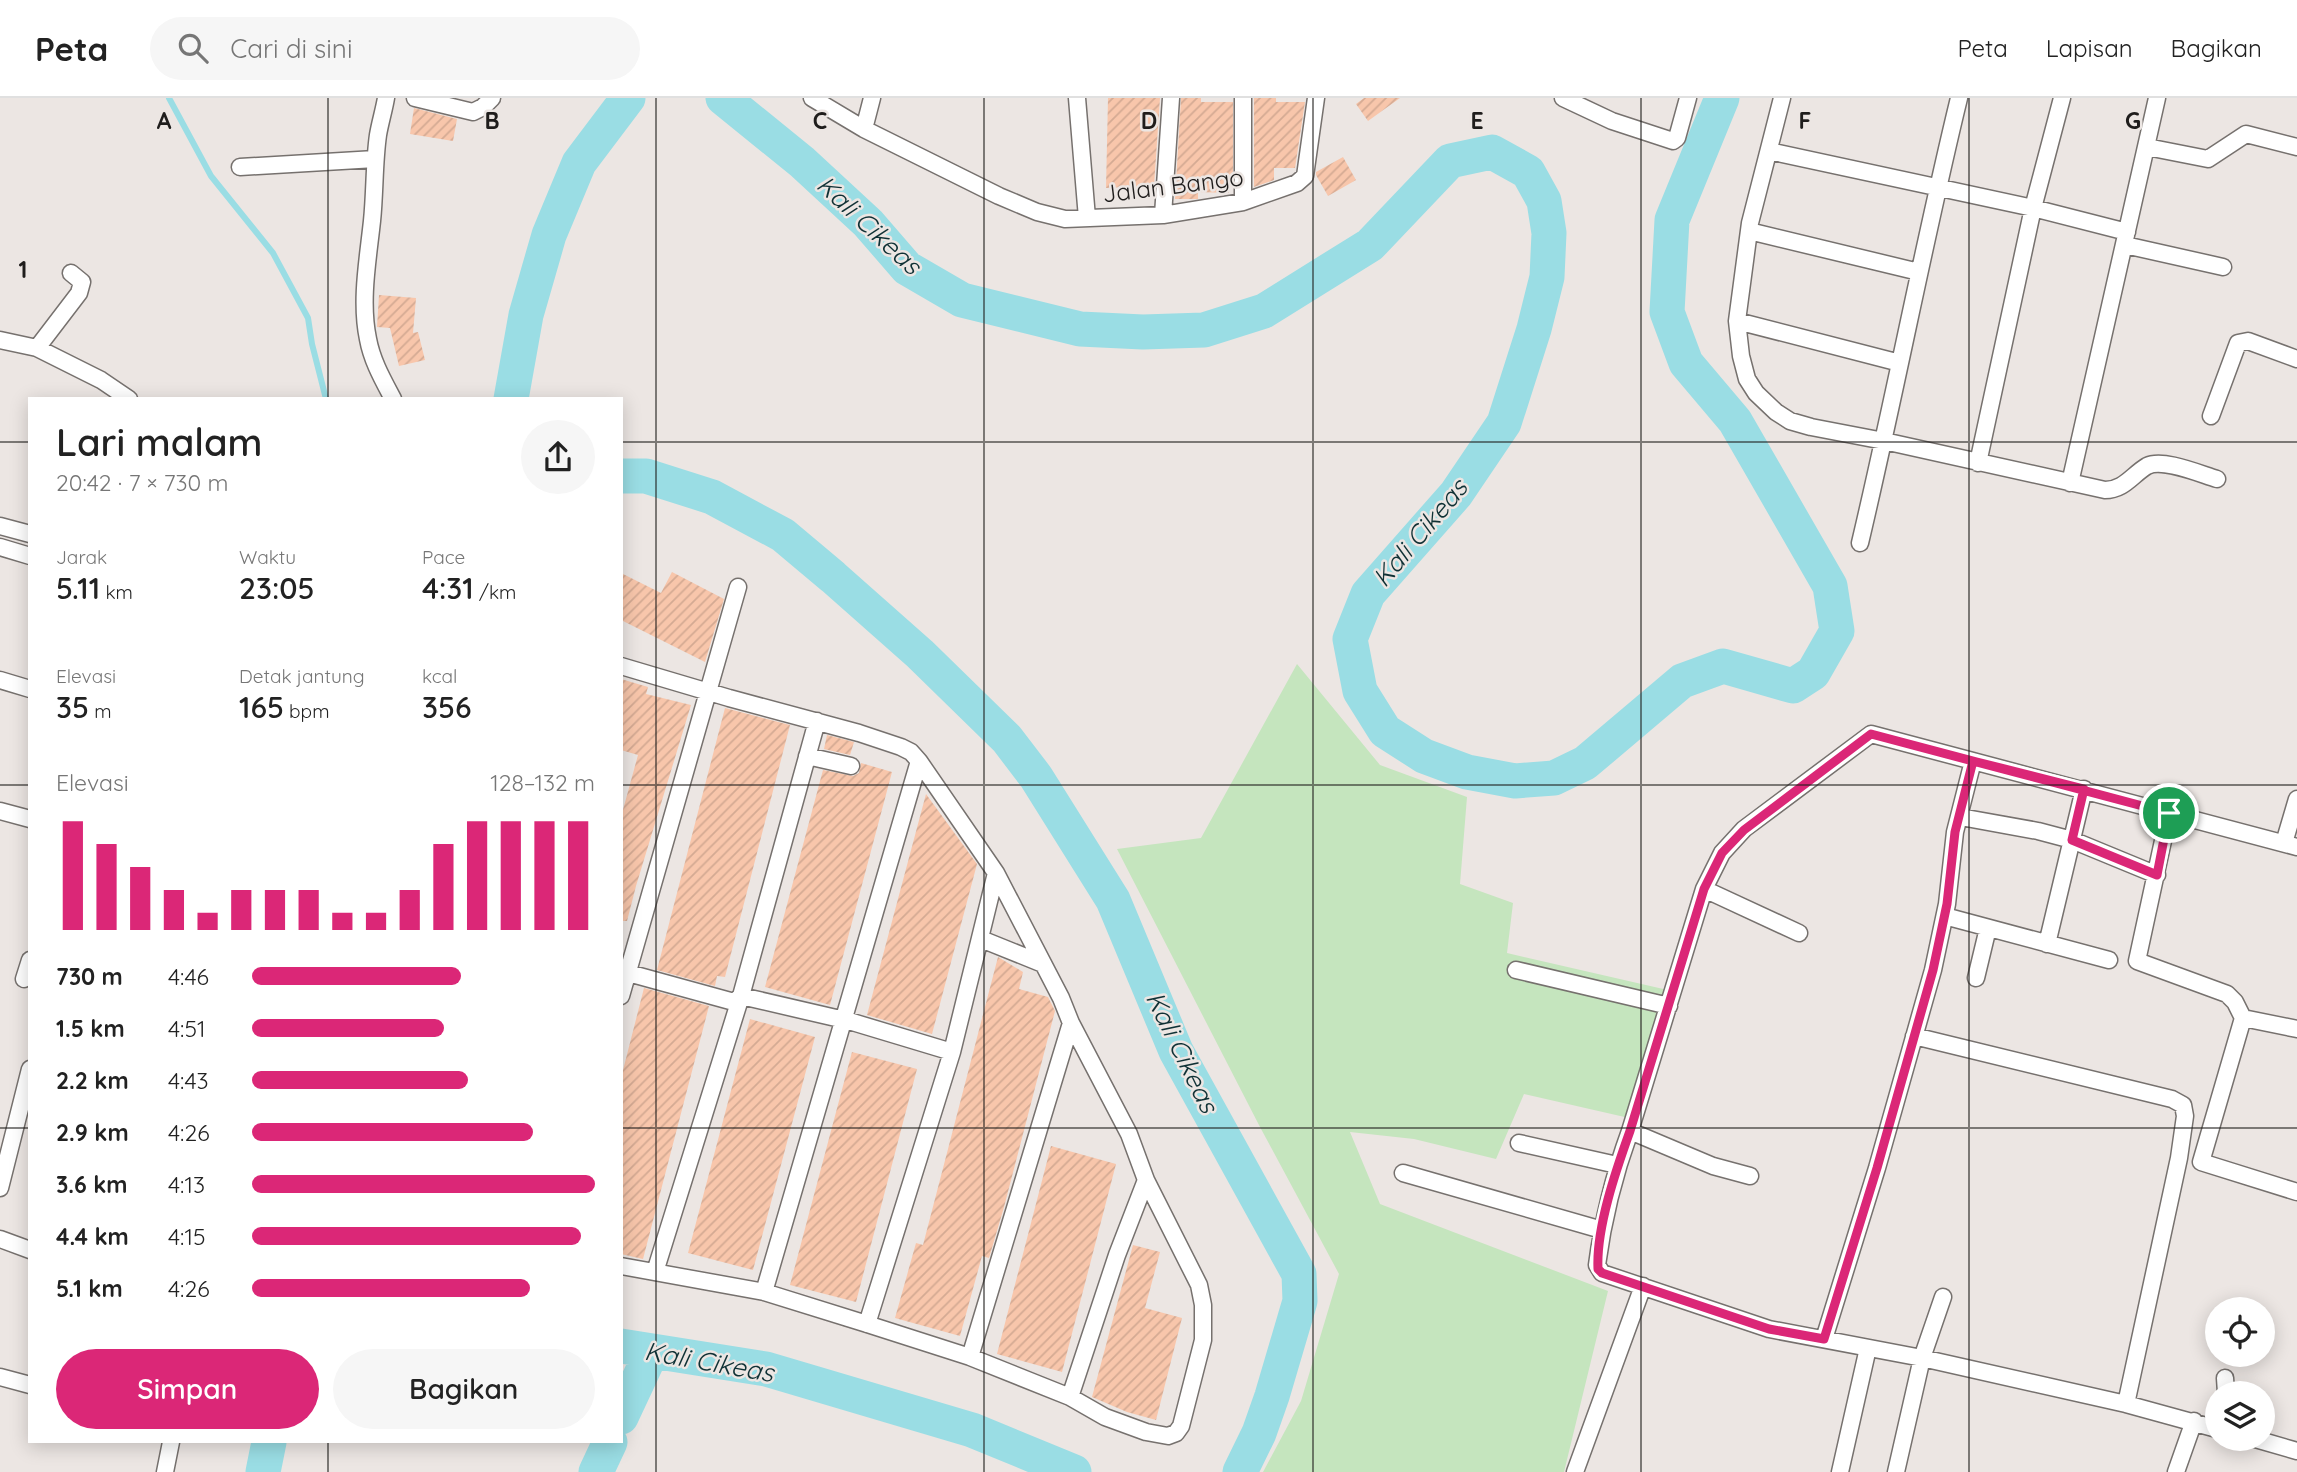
<!DOCTYPE html>
<html lang="id">
<meta charset="utf-8">
<style>
:root{--surface:#fff;--page:#f6f6f6;--text:#222;--muted:#767676;--line:#e0e0e0;--accent:#db2777}
body{margin:0;font-family:Quicksand,sans-serif;background:var(--page);color:var(--text);height:100vh;display:flex;flex-direction:column;font-size:26px;white-space:nowrap}
*{box-sizing:border-box;margin:0}
p{font-size:23px;color:var(--muted)}
.icon{flex:none;width:38px;height:38px;fill:none;stroke:currentColor;stroke-width:2;stroke-linecap:round;stroke-linejoin:round}
.map{position:relative;flex:1;overflow:hidden}
.side{position:absolute;left:28px;top:299px;width:595px;height:1046px;display:flex;flex-direction:column;background:var(--surface);border-radius:0px;box-shadow:0 4px 18px #0003}
.side>*{flex:none}
.fabs{position:absolute;left:2205px;top:1199px;display:grid;gap:14px}
.fabs a{display:grid;place-items:center;width:70px;height:70px;border-radius:50%;background:var(--surface);box-shadow:0 4px 18px #0003;font-size:35px}
.pin{position:absolute;display:grid;place-items:center;width:60px;height:60px;color:#fff;margin:-30px;border:4px solid #fff;border-radius:50%;box-shadow:0 2px 7px #0007}
.round{display:grid;place-items:center;flex:none;width:74px;height:74px;border-radius:37px;background:var(--page)}
.headline{display:flex;align-items:center;justify-content:space-between;height:119px;padding:0 28px}
h1{font-size:38px;font-weight:600;line-height:52px}
.stats{display:grid;grid-template-columns:repeat(3,1fr);gap:10px;height:119px;padding:7px 28px}
.stats div{display:grid;align-content:center}
.stats b{font-size:30px;font-weight:600}
.stats small{font-size:19px;font-weight:400}
.stats p{font-size:19px}
.chart{height:196px;padding:14px 28px}
.chart p{display:flex;justify-content:space-between}
.chart svg{width:100%;height:126px;margin-top:7px;stroke:var(--accent);stroke-width:6}
.primary-button{display:flex;gap:14px;margin-top:auto;padding:14px 28px}
.primary-button a{flex:1;height:80px;border-radius:42px;background:var(--accent);color:#fff;font-size:28px;font-weight:600;line-height:80px;text-align:center}
.primary-button a+a{background:var(--page);color:var(--text)}
ul{padding:0 28px;list-style:none;font-size:23px}
li{display:grid;grid-template-columns:112px 84px 1fr;align-items:center;height:52px}
li i{height:18px;border-radius:9px;background:var(--accent)}
header{display:flex;align-items:center;gap:42px;box-sizing:border-box;height:98px;padding:0 35px;background:var(--surface);border-bottom:2px solid var(--line)}
header strong{font-size:33px}
nav{display:flex;gap:38px;margin-inline-start:auto;font-size:24px}
.search{width:490px;height:63px;background:var(--page);display:flex;align-items:center;gap:18px;box-sizing:border-box;padding:0 24px;border-radius:38px;color:var(--muted);font-size:26px}
.map>svg:first-child{display:block}
.green{fill:#c5e5be}
.lines{fill:none;stroke-linecap:round;stroke-linejoin:round}
.stream{stroke:#9adde4;stroke-width:6}
.river{stroke:#9adde4;stroke-width:35}
.building{fill:url(#building-hatch)}
.minor-casing{stroke:#76716e;stroke-width:19}
.minor{stroke:#fff;stroke-width:16}
.route-casing{stroke:#fff;stroke-width:14}
.route{stroke:#db2777;stroke-width:9}
.grid{fill:none;stroke:#1f1d1c;stroke-width:2;stroke-opacity:0.55}
.labels{text-anchor:middle;stroke-width:5;stroke-linejoin:round;paint-order:stroke}
.street-label{font-size:24px;fill:#1f1d1c;stroke:#ece6e3}
.water-label{font-size:26px;font-style:italic;fill:#0f3135;stroke:#ece6e3}
.grid-label{font-size:23px;text-anchor:middle;font-weight:bold;fill:#1f1d1c;stroke:#ece6e3;stroke-width:5;stroke-linejoin:round;paint-order:stroke}
</style>
<header>
<strong>Peta</strong>
<div class="search"><svg class="icon" aria-label="search" viewBox="0 0 24 24"><circle cx="10" cy="10" r="6"/><path d="M15 15l6 6"/></svg>Cari di sini</div>
<nav><a>Peta</a><a>Lapisan</a><a>Bagikan</a></nav>
</header>
<div class="map">
<svg width="2297" height="1374" viewBox="0 0 2297 1374">
<defs>
<pattern id="building-hatch" width="6" height="6" patternUnits="userSpaceOnUse" patternTransform="scale(1.75)"><rect width="6" height="6" fill="#f8c6ab"/><path d="M-1 1l2-2M0 6l6-6M5 7l2-2" fill="none" stroke="#d4aa93"/></pattern>
</defs>
<rect width="100%" height="100%" fill="#ece6e3"/>
<path class="green" d="M1297,566L1380,667L1467,699L1460,786L1513,805L1507,855L1672,893L1629,1020L1524,996L1496,1061L1414,1041L1350,1034L1380,1106L1608,1193L1564,1374H1263L1301,1303L1339,1176L1260,1029L1117,751L1201,740Z"/>
<g class="lines">
<path class="stream" d="M169,0L211,78L273,155L308,220L312,246L326,301"/>
<path class="river" d="M723,0L802,64L868,125L907,170L962,202L1080,231L1143,234L1204,232L1264,213L1370,147L1450,63L1492,54L1528,74L1544,103L1549,135L1547,179L1534,231L1504,325L1456,396L1368,496L1350,541L1360,593L1385,633L1424,658L1467,674L1515,683L1554,680L1585,665L1682,583L1723,568L1793,588L1813,575L1837,533L1830,488L1735,323L1686,265L1667,214L1672,122L1722,0
M511,301L526,217L549,137L579,65L628,0
M621,378H646L712,399L783,437L833,479L920,556L1007,641L1036,679L1113,802L1176,953L1299,1176L1300,1203L1272,1298L1259,1335L1240,1374
M621,1248L766,1271L972,1332L1074,1374
M621,1319L651,1255
M263,1374L269,1344
M596,1374L610,1344"/>
</g>
<path class="building" d="M1108,0H1160L1154,88L1106,90Z
M1181,0H1201V4H1233V89H1229V95L1198,94V101H1175Z
M1254,0H1276V4H1305L1295,70H1274V82L1254,89Z
M1364,0H1400L1368,23L1356,6Z
M414,10L457,21L453,43L410,36Z
M1343,59L1356,82L1328,98L1316,77V74Z
M379,197L416,200L413,235L418,234L425,262L399,268L390,230L377,229Z
M672,474L724,501L705,564L621,522V475L661,495Z
M621,581L648,589L646,596L691,607L636,788L627,823H621V719L638,657L621,652Z
M725,610L790,627L725,879L717,878L715,888L657,872Z
M827,637L854,644L850,657L824,651Z
M861,665L892,674L830,907L765,889L823,672L853,678L859,675Z
M926,696L977,766L932,936L867,917Z
M998,859L1023,874L1019,891L1048,899L1055,913L1004,1109L989,1160L982,1158L960,1238L895,1220L916,1145L923,1147Z
M644,890L709,908L643,1161L621,1156V980Z
M750,921L815,939L753,1172L688,1155Z
M852,954L917,971L856,1204L790,1187Z
M1051,1048L1116,1066L1062,1274L997,1256Z
M1133,1147L1160,1154L1145,1210L1182,1220L1156,1322L1127,1314L1092,1299Z"/>
<g class="lines">
<defs>
<path id="minor" d="M386,0C384,12 380,25 378,37C374,65 375,94 372,123C368,161 360,203 368,241C372,263 383,282 393,301
M415,0L473,14L483,9L492,0
M812,0L864,31L999,98L1037,114L1065,121L1163,117L1243,104L1297,85L1305,78L1316,0
M1077,0L1087,120
M1563,0L1612,23L1673,43L1677,40L1688,0
M1782,0L1750,125L1737,223L1741,258L1747,281L1756,295L1776,314L1790,323L1811,329L1884,343L2105,392C2124,392 2132,377 2147,368C2163,360 2200,376 2217,381
M864,31L872,0
M2147,49L2208,61L2246,36L2297,49
M1769,53L2033,110L2127,134
M240,69L375,61
M1243,104V0
M1163,117L1171,0
M1749,133L1919,174
M2125,147L2223,169
M1737,223L1900,265
M0,242L37,250L101,282L129,301
M37,250L79,195L82,184L71,175
M2211,318L2238,245L2248,243L2297,261
M1978,365L2033,110L2062,0
M2070,385L2157,0
M0,428L30,436
M1860,445C1895,297 1923,148 1959,0
M0,449L30,458
M621,568L729,600L859,635L901,649L911,654L919,663L996,775L1061,900L1071,925L1129,1036L1146,1082L1199,1187L1203,1207V1242L1181,1328L1176,1335L1168,1338L1146,1334L1105,1319L1070,1299L970,1259L867,1226L764,1194L621,1168
M0,582L30,591
M807,658L851,668
M0,713L30,721
M2169,715L2137,863L2227,896L2235,904L2243,920
M1966,720L2038,733L2072,742L2157,777
M2284,745L2297,701
M1704,791L1799,835
M1952,820L2109,862
M981,841L1043,866
M2047,846L2084,691
M1516,872L1669,908
M621,873L734,904L741,898L849,923L952,954
M1976,880L1988,830
M24,881L30,862
M621,898L738,489
M2297,931L2243,920L2201,1064L2297,1094
M1914,938L2172,1001L2183,1007L2185,1018L2179,1060L2126,1306
M1630,1033L1713,1068L1750,1078
M1519,1045L1617,1067
M1403,1075L1602,1132
M0,1090L30,971
M0,1141L30,1152
M655,1174L741,898L817,623
M764,1194L919,663
M867,1226L952,954L996,775
M1824,1241L1877,1070L1933,872L1947,806L1955,734L1973,663
M970,1259L1071,925
M0,1279L30,1287
M2225,1280L2226,1295
M1070,1299L1117,1157L1146,1082
M2217,1331L2126,1306L1922,1260L1769,1231L1602,1175L1597,1167C1603,1121 1614,1077 1630,1033L1704,791L1722,755L1744,731L1871,636L2297,749
M2252,1340L2297,1353
M165,1374L171,1344
M1575,1374L1643,1188
M1840,1374L1868,1250
M1896,1374L1922,1260L1943,1199
M2176,1374L2194,1323"/>
</defs>
<use href="#minor" class="minor-casing"/>
<use href="#minor" class="minor"/>
</g>
<g class="lines">
<defs>
<path id="route" d="M2169,715L1871,636L1744,732L1722,755L1704,791L1630,1033C1616,1072 1596,1130 1598,1171L1602,1175L1769,1231L1824,1241L1877,1070L1933,872L1947,806L1955,734L1973,663L2084,691L2072,742L2157,777L2169,715"/>
</defs>
<use href="#route" class="route-casing"/>
<use href="#route" class="route"/>
</g>
<path class="grid" d="M328,0V301M656,0V1374M984,0V1374M1313,0V1374M1641,0V1374M1969,0V1374M0,344H30M621,344H2297M0,687H30M621,687H2297M0,1030H30M621,1030H2297M328,1344V1374"/>
<g class="labels">
<g class="street-label">
<text transform="translate(1173 88) rotate(-7)" y="8">Jalan Bango</text>
</g>
<g class="water-label">
<text transform="translate(869 127) rotate(43)" y="9">Kali Cikeas</text>
<text transform="translate(1420 435) rotate(-50)" y="9">Kali Cikeas</text>
<text transform="translate(1182 954) rotate(64)" y="9">Kali Cikeas</text>
<text transform="translate(709 1264) rotate(10)" y="9">Kali Cikeas</text>
</g>
</g>
<g class="grid-label">
<text x="164" y="31">A</text>
<text x="492" y="31">B</text>
<text x="820" y="31">C</text>
<text x="1149" y="31">D</text>
<text x="1477" y="31">E</text>
<text x="1805" y="31">F</text>
<text x="2133" y="31">G</text>
<text x="23" y="180">1</text>
</g>
</svg>
<div class="fabs">
<a><svg class="icon" aria-label="locate" viewBox="0 0 24 24"><circle cx="12" cy="12" r="6"/><path d="M12 2v4M12 18v4M2 12h4M18 12h4"/></svg></a>
<a><svg class="icon" aria-label="layers" viewBox="0 0 24 24"><path d="M12 4l9 5-9 5-9-5zM3 14l9 5 9-5"/></svg></a>
</div>
<div class="pin" style="left:2169px;top:715px;background:#1e9e55"><svg class="icon" aria-label="arrive" viewBox="0 0 24 24"><path d="M6 21V4h12l-3 4 3 4H6"/></svg></div>
<section class="side">
<div class="headline"><div><h1>Lari malam</h1><p>20:42 · 7 × 730 m</p></div><a class="round"><svg class="icon" aria-label="share" viewBox="0 0 24 24"><path d="M12 15V3M7 8l5-5 5 5M5 13v7h14v-7"/></svg></a></div>
<div class="stats">
<div><p>Jarak</p><b>5.11<small> km</small></b></div>
<div><p>Waktu</p><b>23:05</b></div>
<div><p>Pace</p><b>4:31<small> /km</small></b></div>
</div>
<div class="stats">
<div><p>Elevasi</p><b>35<small> m</small></b></div>
<div><p>Detak jantung</p><b>165<small> bpm</small></b></div>
<div><p>kcal</p><b>356</b></div>
</div>
<div class="chart"><p><span>Elevasi</span>128–132 m</p>
<svg viewBox="0 0 160 44" preserveAspectRatio="none"><path d="M5 44V6M15 44V14M25 44V22M35 44V30M45 44V38M55 44V30M65 44V30M75 44V30M85 44V38M95 44V38M105 44V30M115 44V14M125 44V6M135 44V6M145 44V6M155 44V6"/></svg>
</div>
<ul>
<li><b>730 m</b>4:46<i style="width:61%"></i></li>
<li><b>1.5 km</b>4:51<i style="width:56%"></i></li>
<li><b>2.2 km</b>4:43<i style="width:63%"></i></li>
<li><b>2.9 km</b>4:26<i style="width:82%"></i></li>
<li><b>3.6 km</b>4:13<i style="width:100%"></i></li>
<li><b>4.4 km</b>4:15<i style="width:96%"></i></li>
<li><b>5.1 km</b>4:26<i style="width:81%"></i></li>
</ul>
<div class="primary-button"><a>Simpan</a><a>Bagikan</a></div>
</section>
</div>
